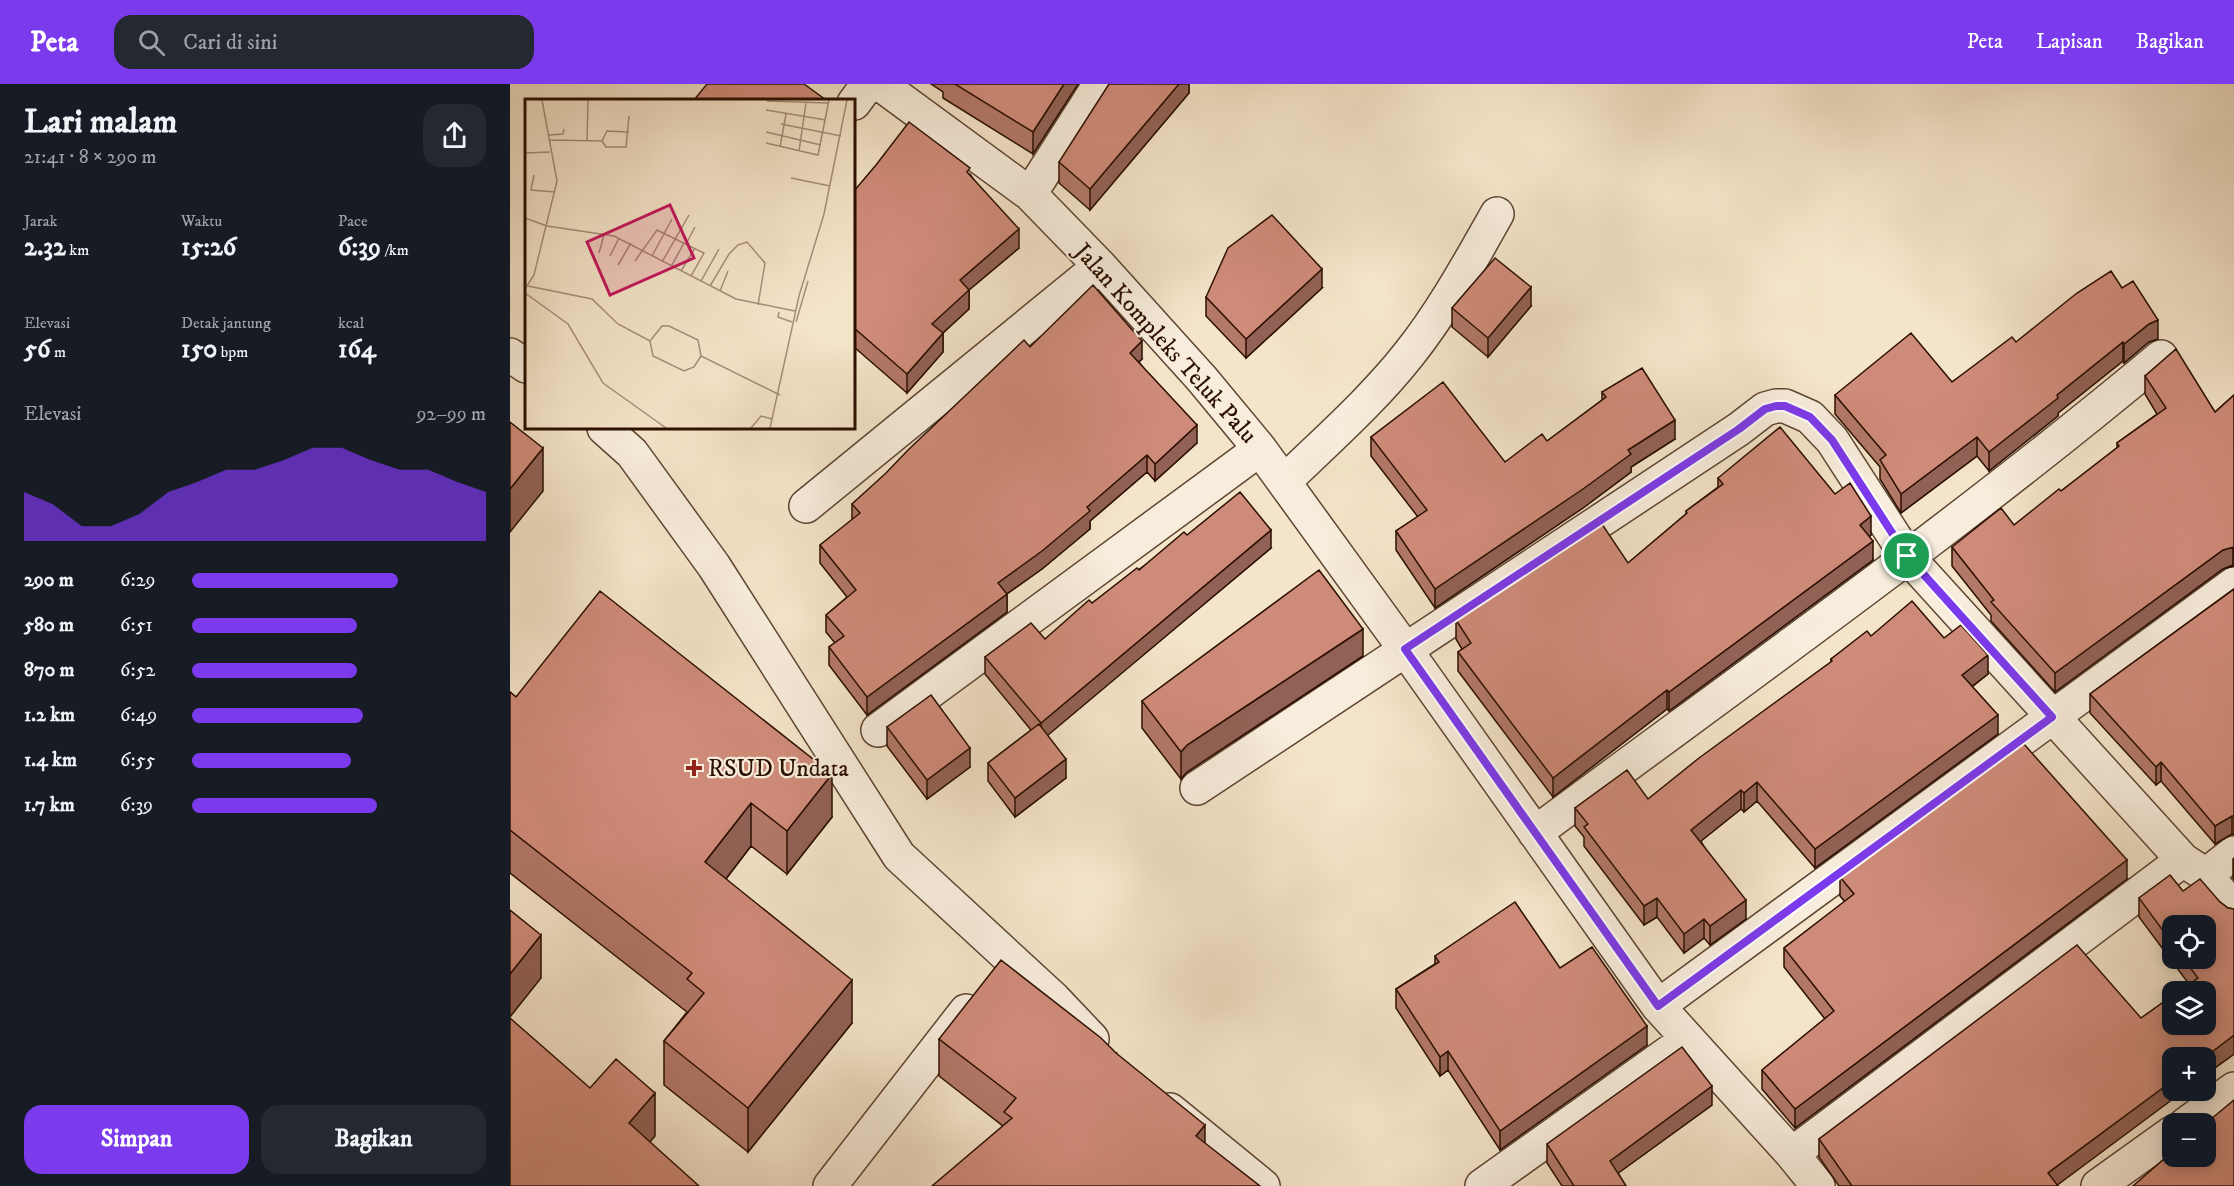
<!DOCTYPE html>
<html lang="id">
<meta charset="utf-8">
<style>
:root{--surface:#171b24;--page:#242831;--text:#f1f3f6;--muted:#9ea1a6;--accent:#7c3aed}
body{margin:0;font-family:"IM FELL DW Pica",serif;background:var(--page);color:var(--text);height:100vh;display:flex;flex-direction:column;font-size:22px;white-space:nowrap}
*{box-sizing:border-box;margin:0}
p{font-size:20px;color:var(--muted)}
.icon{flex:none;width:33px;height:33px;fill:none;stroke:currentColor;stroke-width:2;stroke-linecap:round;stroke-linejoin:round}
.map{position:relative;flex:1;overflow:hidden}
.side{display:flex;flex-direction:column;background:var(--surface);width:510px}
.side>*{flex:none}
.tools{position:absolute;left:1652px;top:831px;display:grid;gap:12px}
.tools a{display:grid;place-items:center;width:54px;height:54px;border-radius:12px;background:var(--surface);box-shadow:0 3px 15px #0003;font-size:30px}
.pin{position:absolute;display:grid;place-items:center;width:51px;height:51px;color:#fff;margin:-26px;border:3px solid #fff;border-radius:50%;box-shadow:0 2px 6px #0007}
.round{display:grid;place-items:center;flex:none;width:63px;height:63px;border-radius:18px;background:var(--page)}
.overview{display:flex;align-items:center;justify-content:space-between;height:102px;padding:0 24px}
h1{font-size:33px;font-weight:700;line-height:45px}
.figures{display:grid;grid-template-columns:repeat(3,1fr);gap:9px;height:102px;padding:6px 24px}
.figures div{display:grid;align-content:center}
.figures b{font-size:26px;font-weight:700}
.figures small{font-size:16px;font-weight:400}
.figures p{font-size:16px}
.chart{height:168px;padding:12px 24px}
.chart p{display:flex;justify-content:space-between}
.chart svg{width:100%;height:108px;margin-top:6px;fill:var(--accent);opacity:.7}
.button{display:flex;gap:12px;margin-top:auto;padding:12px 24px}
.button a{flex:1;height:69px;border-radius:18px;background:var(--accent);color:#fff;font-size:24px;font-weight:700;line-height:69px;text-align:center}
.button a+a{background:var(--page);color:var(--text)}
ul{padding:0 24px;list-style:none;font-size:20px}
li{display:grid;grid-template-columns:96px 72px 1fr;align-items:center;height:45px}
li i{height:15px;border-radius:8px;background:var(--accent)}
header{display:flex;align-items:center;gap:36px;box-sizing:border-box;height:84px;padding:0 30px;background:var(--accent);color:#fff}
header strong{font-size:28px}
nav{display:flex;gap:33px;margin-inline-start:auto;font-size:21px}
.search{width:420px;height:54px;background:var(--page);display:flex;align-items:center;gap:15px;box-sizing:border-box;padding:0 21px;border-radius:18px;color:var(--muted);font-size:22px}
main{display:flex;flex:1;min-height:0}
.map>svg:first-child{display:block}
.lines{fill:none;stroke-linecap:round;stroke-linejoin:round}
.minor-casing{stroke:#5d4432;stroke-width:36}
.minor{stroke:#f8eddc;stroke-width:33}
.wall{fill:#b27868;stroke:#2b0f00;stroke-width:1.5;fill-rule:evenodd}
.shaded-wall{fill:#916155;stroke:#2b0f00;stroke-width:1.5}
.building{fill:#cf8b79;stroke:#2b0f00;stroke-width:1.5}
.route-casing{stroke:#fff;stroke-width:12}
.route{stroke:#7c3aed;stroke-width:8}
.poi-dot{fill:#8f2418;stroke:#f8eddc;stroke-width:2}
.labels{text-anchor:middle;stroke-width:4.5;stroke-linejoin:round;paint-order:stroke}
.street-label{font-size:24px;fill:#2b0f00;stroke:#f8eddc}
.poi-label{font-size:24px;fill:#2b0f00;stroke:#f8eddc;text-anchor:start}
.inset-road{fill:none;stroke:#a48f79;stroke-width:1.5}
.view{fill:#c2185b;fill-opacity:0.15;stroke:#c2185b;stroke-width:3}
.inset-edge{fill:none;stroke:#2b0f00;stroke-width:3}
</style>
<header>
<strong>Peta</strong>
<div class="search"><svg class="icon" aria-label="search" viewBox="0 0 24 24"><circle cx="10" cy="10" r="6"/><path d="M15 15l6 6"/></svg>Cari di sini</div>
<nav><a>Peta</a><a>Lapisan</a><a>Bagikan</a></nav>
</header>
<main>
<section class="side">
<div class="overview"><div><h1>Lari malam</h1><p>21:41 · 8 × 290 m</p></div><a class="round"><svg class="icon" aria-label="share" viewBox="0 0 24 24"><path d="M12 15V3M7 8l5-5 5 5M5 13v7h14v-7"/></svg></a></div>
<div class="figures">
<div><p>Jarak</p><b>2.32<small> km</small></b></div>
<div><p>Waktu</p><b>15:26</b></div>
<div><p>Pace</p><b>6:39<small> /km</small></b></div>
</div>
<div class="figures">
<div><p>Elevasi</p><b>56<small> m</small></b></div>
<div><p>Detak jantung</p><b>150<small> bpm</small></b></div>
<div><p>kcal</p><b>164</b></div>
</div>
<div class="chart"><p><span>Elevasi</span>92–99 m</p>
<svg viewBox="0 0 160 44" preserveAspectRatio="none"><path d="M0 44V24L10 29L20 38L30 38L40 33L50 24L60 20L70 15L80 15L90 11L100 6L110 6L120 11L130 15L140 15L150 20L160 24V44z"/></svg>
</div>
<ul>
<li><b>290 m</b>6:29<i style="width:70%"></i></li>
<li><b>580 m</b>6:51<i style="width:56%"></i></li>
<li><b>870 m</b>6:52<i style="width:56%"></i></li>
<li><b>1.2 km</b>6:49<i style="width:58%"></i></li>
<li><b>1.4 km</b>6:55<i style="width:54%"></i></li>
<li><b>1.7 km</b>6:39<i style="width:63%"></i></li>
</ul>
<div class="button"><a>Simpan</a><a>Bagikan</a></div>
</section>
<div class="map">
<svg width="1724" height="1102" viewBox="0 0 1724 1102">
<rect width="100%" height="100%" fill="#f4e4c9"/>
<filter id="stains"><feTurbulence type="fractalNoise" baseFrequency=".00333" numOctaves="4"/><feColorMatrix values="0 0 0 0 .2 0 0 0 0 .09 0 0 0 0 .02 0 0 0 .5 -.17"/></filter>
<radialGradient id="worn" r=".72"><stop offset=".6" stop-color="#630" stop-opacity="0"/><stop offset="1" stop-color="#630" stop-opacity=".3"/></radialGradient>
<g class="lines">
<defs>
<path id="minor" d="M370,0L520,110L590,182L692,295L750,365L895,565L1148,922L1282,1070L1308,1102
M344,19L358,0
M520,110L590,0
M0,271L16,282
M94,344L122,369L204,482L389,772L544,915L582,955
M774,398C816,357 862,317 899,270C932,229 961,176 987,130
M296,422L590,182
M368,646L750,365
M687,704L1229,345L1255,325L1266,322H1275L1300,333L1322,356L1397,472L1673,776L1696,791L1724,825
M1025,749C1235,593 1450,441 1651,273
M1696,791L1724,769
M1148,922L1724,500
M660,1026L753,1102
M1676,1040L1724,1005
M1282,1070L1673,776
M320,1102L456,927
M972,1102L1178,955
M1588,1102L1662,1049"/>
</defs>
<use href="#minor" class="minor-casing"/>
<use href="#minor" class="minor"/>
</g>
<path class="wall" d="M421,0H568L523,70L433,14V8Z
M679,0V9L580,126L549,99V78Z
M460,90L509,164L459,206V225L433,249V268L397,309L344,263V107Z
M812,204L736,274L696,232V213Z
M1021,222L978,273L942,243V224Z
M1648,255L1639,258L1614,279L1613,277L1548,329V332L1479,387L1467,372L1391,429L1370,395V383L1325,330V311L1442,298L1506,258Z
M520,263L632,275L629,278L687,359L645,397L637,388L580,437V445L532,485L497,510V528L357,631L319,581V563L325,559L316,548V531L337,513L310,479V461L342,436V420Z
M1635,292L1705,328L1724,311V482L1713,485L1545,608L1481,537V531L1442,482V463L1504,441L1551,407L1607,364V359L1647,330L1635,310Z
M1092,308L1165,355L1121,383V388L1073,424L925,524L886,466V447L908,433L861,372V353L995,378L1037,357L1092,316Z
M1208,394L1325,410L1361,451L1359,453L1363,476L1159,627L1157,625L1043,713L948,587V568L952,565L946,555V536L1118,479L1176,430V427L1208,403Z
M677,451L761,464L537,651L556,694L505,733L478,697V679L521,646L475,590V573L535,555L582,519Z
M1724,505V751L1722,750L1705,760L1651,697L1646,701L1580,629V610Z
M1361,552L1434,554L1478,590L1462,603L1488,650L1305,784L1247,717L1234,728L1231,725L1191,757L1236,835L1200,861L1194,854L1174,869L1147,833L1134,841L1074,762V753L1065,742V724L1138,715L1321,579V575Z
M853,572L677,688L671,695L632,644V617Z
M0,608L6,613L322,733L277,790L241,762L216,795L342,939L238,1068L154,1001V957L177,928L0,789Z
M377,643L460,683L417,715L377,662Z
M1724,774V796L1723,794V775Z
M1330,793L1617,795L1285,1044L1252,1005V986L1315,935L1274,883V864L1335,818L1330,812Z
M1673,807L1710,818L1718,824L1724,825V970L1695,991V974L1547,1101L1548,1102H1329L1309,1073V1055L1631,934L1679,900L1629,833V814ZM1662,842L1695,874H1662Z
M925,872L1050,884L1137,961L990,1066L938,986L930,992L886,924V905L925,880Z
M429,955L606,969L493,1042L429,992Z
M1202,1021L1108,1089L1116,1102H1052L1037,1079V1060Z"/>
<path class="shaded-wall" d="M554,0H568L523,70V48Z
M669,0H679V9L580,126V105Z
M509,145V164L459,206V225L422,259V240L450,196Z
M812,185V204L736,274V255Z
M1021,203V222L978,273V254Z
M1648,236V255L1639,258L1614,279V260L1639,240Z
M433,249V268L397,309V290Z
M632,257V275L620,286V269Z
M1613,258V277L1548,329V332L1479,387V368L1547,311Z
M1165,336V355L1121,383V388L1073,424L925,524V505L1118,366Z
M687,341V359L645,397V380Z
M1467,353V372L1391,429V410Z
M33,364V407L0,448V405Z
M637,371V388L580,437V445L532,485L488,516V499Z
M1361,432V451L1350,460V441Z
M761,446V464L531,657V639Z
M1363,457V476L1159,627V608Z
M1723,463V481L1713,485L1545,608V589L1713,466Z
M497,510V528L357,631V613Z
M853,545V572L677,688L671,695V668L677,661Z
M1478,571V590L1452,610V591Z
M1157,606V625L1043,713V694Z
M1488,631V650L1305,784V765Z
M460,664V683L417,715V696Z
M556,675V694L505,733V714Z
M1651,678V697L1646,701V683Z
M322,690V733L277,790V747Z
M1247,698V717L1234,728V709Z
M1231,706V725L1181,765V746Z
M241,719V762L195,822V778Z
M1722,732V750L1705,760V742Z
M1617,776V795L1285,1044V1025Z
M1147,814V833L1134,841V822Z
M1236,816V835L1200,861V842Z
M1194,835V854L1174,869V850Z
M31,851V894L0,933V890Z
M342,896V939L238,1068V1024Z
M1137,942V961L990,1066V1047Z
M1724,951V970L1695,991V974H1694Z
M938,967V986L930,992V973Z
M1662,997V1006H1675L1546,1102L1538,1089Z
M1202,1002V1021L1100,1095V1077Z
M145,1009V1052L119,1083V1039Z
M695,1041V1079L686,1052Z"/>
<path class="building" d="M197,0H294L316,16H184Z
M445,0H554L523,48Z
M599,0H669L580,105L549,78Z
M399,38L460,84L457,88L509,145L450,196L459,206L422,240L433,249L397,290L344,244V107L366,81Z
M762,131L812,185L736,255L696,213L718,164Z
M985,174L1021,203L978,254L942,224Z
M1601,187L1612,204L1623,197L1648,236L1639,240L1614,260L1613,258L1547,311L1548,314L1479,368L1467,353L1391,410L1370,376L1376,371L1325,311L1401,249L1442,298L1502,253L1506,258L1567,209Z
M583,201L632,257L620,269L687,341L645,380L637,371L577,423L580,427L532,467L488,499L497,510L357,613L319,563L334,552L316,531L346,506L310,461L350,429L342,420L376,389L398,366L514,256L520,263Z
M1666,265L1705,328L1724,311V463L1713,466L1545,589L1481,518L1484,516L1442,463L1491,424L1504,441L1549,405L1551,407L1609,362L1607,359L1656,324L1635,292Z
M1132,284L1165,336L1118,366L1121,370L1073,405L925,505L886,447L917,426L861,353L933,298L995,378L1032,350L1037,357L1096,313L1092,308Z
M0,338L33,364L0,405Z
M1270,343L1325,410L1340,399L1361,432L1350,441L1363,457L1159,608L1157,606L1043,694L948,568L961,559L946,536L1092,440L1118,479L1177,429L1176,427L1213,400L1208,394Z
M730,408L761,446L531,639L475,573L521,539L535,555L579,516L582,519L627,484L629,486L674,448L677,451Z
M809,486L853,545L677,661L671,668L632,617Z
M1724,505V732H1722L1705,742L1651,678L1646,683L1580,610Z
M90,507L322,690L277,747L241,719L195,778L342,896L238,1024L154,957L194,909L177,895L182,889L0,746V608L6,613Z
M1402,517L1434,554L1451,541L1478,571L1452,591L1488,631L1305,765L1247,698L1234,709L1231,706L1181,746L1236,816L1200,842L1194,835L1174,850L1147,814L1134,822L1074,743L1078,740L1065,724L1117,686L1138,715L1189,674L1322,577L1321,575L1357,547L1361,552Z
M421,611L460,664L417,696L377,643Z
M529,640L556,675L505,714L478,679Z
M1513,659L1617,776L1285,1025L1252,986L1324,927L1274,864L1344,810L1330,793Z
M1660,791L1673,807L1690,795L1710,818L1718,824L1724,825V951L1694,974H1662V997L1538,1089L1548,1102H1342L1309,1055L1567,861L1631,934L1662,912V940H1695V908H1668L1688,894L1673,874H1695V842H1662V859L1629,814Z
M1005,818L1050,884L1082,863L1137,942L990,1047L938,967L930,973L886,905L929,878L925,872Z
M0,826L31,851L0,890Z
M491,876L591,954L606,969L695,1041L686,1052L750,1102H422L502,1034L494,1028L506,1014L429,955Z
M0,934L80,1004L106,975L145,1009L119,1039L189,1102H0Z
M1172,963L1202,1002L1100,1077L1116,1102H1064L1037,1060Z
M1724,1016V1102H1623L1662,1068V1072H1695V1040Z"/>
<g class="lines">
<defs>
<path id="route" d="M1266,322H1275L1300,333L1322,356L1397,472L1542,633L1148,922L895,565L1229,345L1255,325Z"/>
</defs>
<use href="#route" class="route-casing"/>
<use href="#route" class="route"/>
</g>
<path class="poi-dot" d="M181 675h6v6h6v6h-6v6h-6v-6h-6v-6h6z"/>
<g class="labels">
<g class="street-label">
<text transform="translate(656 259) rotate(48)" y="8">Jalan Kompleks Teluk Palu</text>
</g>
<g class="poi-label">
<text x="198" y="692">RSUD Undata</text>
</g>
</g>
<g transform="translate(15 15)">
<rect width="330" height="330" fill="#f4e4c9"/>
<path class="inset-road" d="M242,2L303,4M241,11L301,21M256,25L316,37M241,33L296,46M24,36L38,35L39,30M25,41L77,42L82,32L104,33M62,41L63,1M77,42L81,48H101L104,17M241,44L293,56L304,1M255,48L261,15M274,52L281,4M0,54L25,53M9,76L6,91L30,93M266,79L305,87M0,119L22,127L89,137L211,200L270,212M161,145L170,128M74,154L79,136M85,157L94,139M127,157L147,120M110,162L132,131L179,154L166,177M137,163L164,116M93,166L106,144M147,166L159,144M156,172L170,149M176,182L194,150M3,187L67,200L93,225L125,242M185,187L204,155L213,146L222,143L240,164L233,206M0,190L9,176L32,82L17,1M195,192L203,172M0,194L43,225L78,284L141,329M254,213L253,218L267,223M271,223L283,182M125,242L137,227H144L173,241L176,257L255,296M125,242L128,257L159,272L169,268L176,257M226,329L236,317L247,320M245,329L274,197L299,115L322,1"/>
<path class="view" d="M145,106L169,159L85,196L62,143Z"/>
<rect width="330" height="330" class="inset-edge"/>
</g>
<rect width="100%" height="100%" filter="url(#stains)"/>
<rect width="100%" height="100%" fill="url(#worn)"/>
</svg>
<div class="tools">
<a><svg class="icon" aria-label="locate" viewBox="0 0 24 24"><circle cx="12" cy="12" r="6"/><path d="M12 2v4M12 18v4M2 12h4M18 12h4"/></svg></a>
<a><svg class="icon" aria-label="layers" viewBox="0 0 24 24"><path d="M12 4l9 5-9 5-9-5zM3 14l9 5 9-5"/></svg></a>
<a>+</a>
<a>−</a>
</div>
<div class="pin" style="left:1397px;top:472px;background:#1e9e55"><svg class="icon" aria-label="arrive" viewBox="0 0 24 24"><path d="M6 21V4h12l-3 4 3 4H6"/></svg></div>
</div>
</main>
